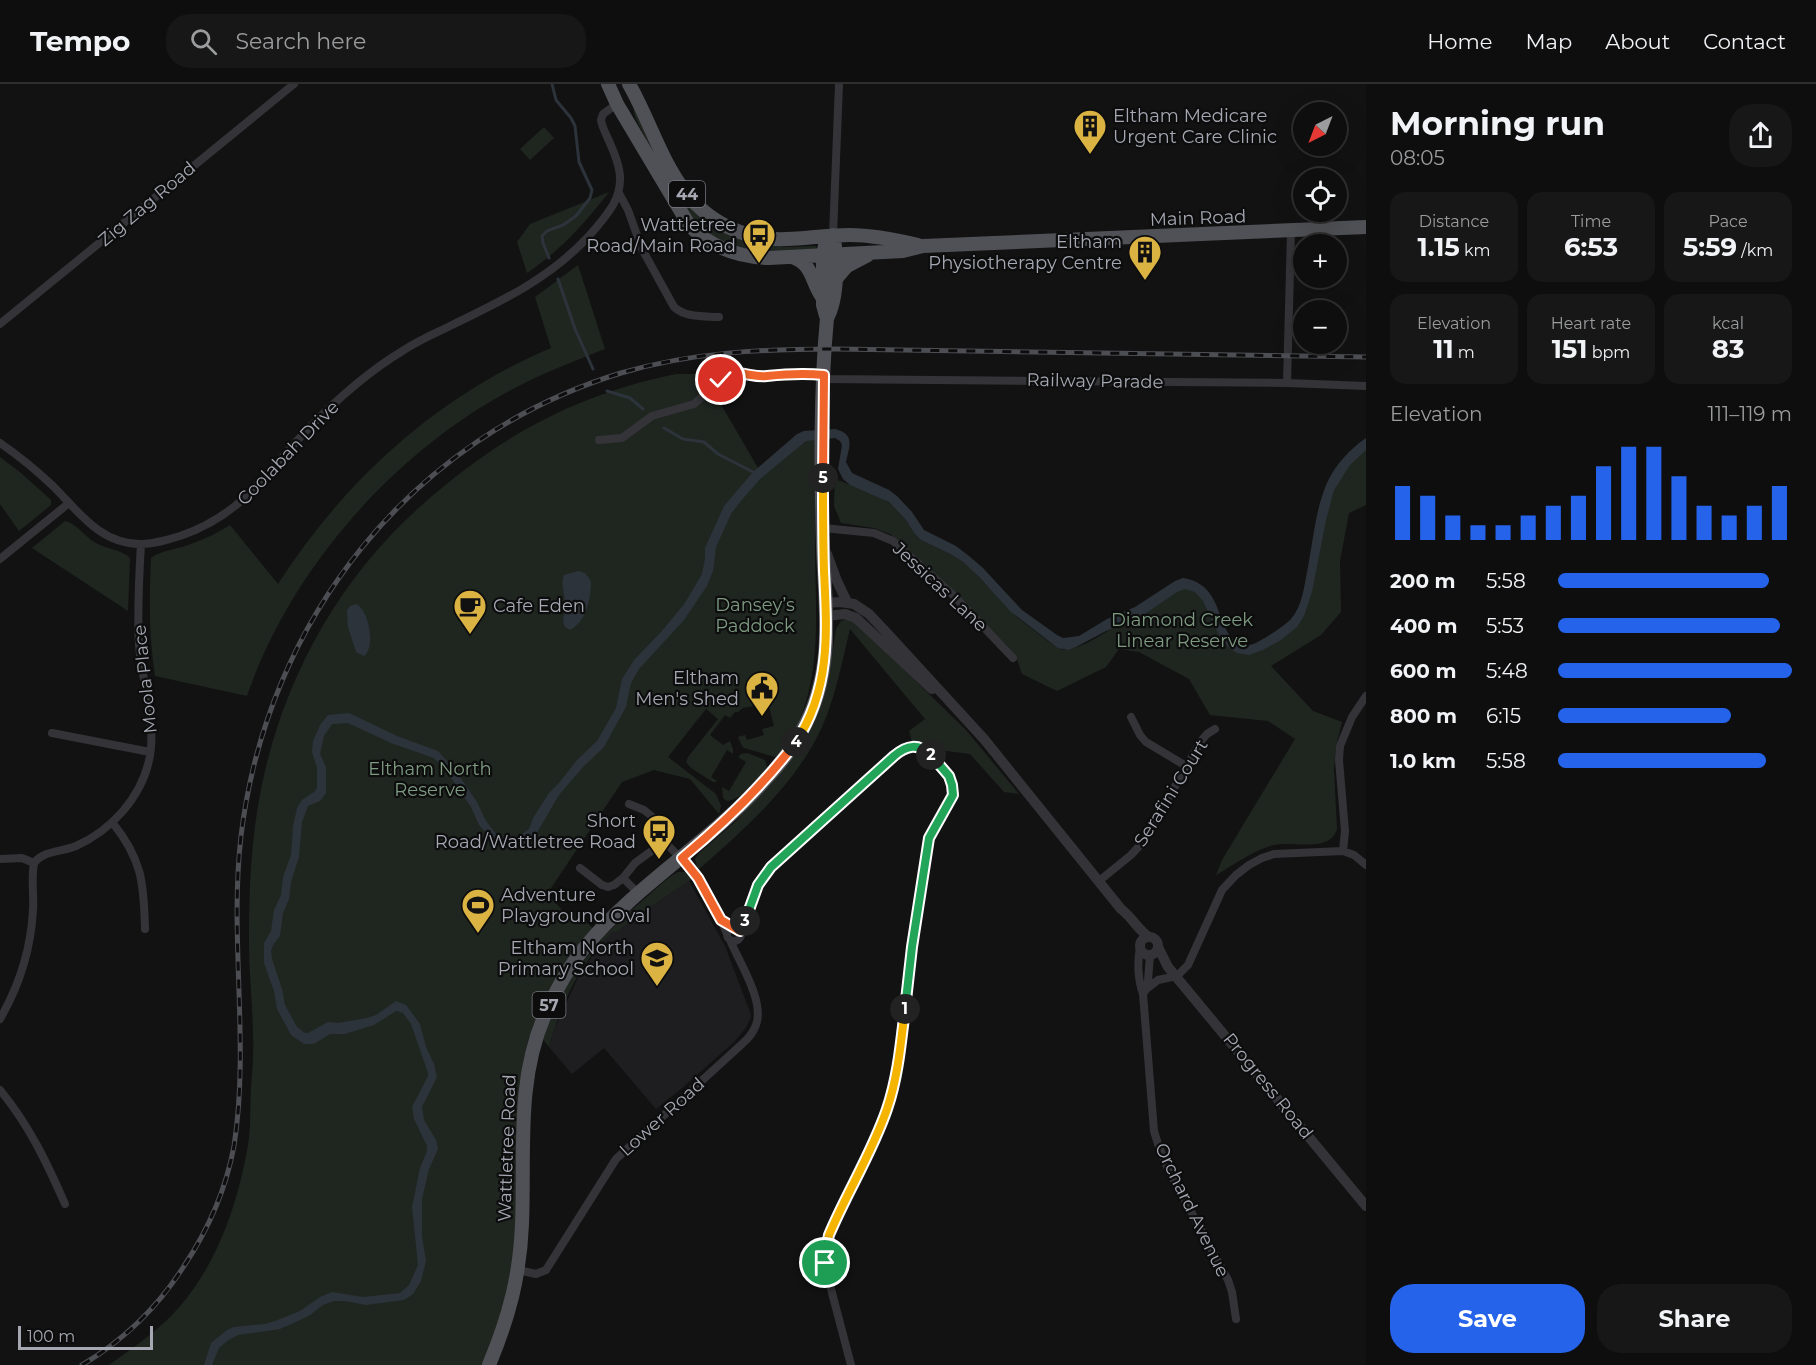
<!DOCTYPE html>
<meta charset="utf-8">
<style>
:root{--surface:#0e0e0e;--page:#171717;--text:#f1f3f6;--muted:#9b9c9e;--line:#2e2e2e;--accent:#2563eb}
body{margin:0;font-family:Montserrat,sans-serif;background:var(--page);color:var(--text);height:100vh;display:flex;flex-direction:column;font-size:22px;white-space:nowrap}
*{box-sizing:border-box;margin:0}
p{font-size:20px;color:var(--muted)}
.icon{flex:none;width:33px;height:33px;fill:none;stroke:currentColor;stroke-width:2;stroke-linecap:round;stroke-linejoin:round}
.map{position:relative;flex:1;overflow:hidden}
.drawer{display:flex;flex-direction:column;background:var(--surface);width:450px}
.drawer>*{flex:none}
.needle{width:39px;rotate:222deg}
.buttons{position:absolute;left:1293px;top:18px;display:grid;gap:12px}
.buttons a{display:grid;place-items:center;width:54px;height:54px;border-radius:50%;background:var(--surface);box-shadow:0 6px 24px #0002,0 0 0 2px var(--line);font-size:30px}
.scale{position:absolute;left:18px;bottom:15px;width:135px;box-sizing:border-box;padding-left:6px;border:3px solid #a5a8b2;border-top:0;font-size:16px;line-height:21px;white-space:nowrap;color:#a5a8b2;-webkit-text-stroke:4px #0d0d0e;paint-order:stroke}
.pin{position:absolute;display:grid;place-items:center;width:51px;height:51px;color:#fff;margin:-26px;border:3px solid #fff;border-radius:50%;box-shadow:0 2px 6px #0007}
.km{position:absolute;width:30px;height:30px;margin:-15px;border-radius:50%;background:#222;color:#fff;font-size:16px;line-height:30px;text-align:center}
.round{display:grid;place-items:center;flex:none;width:63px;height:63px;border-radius:24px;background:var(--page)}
.head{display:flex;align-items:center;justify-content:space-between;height:102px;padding:0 24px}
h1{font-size:33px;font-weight:700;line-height:45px}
.figures{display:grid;grid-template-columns:repeat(3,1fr);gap:9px;height:102px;padding:6px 24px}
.figures div{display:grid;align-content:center;border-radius:15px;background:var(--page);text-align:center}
.figures b{font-size:26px;font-weight:700}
.figures small{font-size:16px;font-weight:400}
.figures p{font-size:16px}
.chart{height:168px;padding:12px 24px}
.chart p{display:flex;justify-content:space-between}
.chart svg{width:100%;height:108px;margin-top:6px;stroke:var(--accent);stroke-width:6}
.action{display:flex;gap:12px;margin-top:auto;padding:12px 24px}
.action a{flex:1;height:69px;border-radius:24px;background:var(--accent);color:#fff;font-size:24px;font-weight:700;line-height:69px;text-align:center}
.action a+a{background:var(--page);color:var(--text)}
ul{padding:0 24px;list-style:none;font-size:20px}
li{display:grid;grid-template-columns:96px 72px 1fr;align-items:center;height:45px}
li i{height:15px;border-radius:8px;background:var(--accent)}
header{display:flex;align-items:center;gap:36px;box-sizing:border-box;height:84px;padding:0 30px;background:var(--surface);border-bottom:2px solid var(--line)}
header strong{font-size:28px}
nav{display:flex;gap:33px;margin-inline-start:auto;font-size:21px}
.search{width:420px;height:54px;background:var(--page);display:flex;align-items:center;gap:15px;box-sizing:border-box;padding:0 21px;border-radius:24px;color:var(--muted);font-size:22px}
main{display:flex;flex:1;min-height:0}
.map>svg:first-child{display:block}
.built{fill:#1e1e20}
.green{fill:#1f2620}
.water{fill:#2d333a}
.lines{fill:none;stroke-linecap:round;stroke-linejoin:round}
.stream{stroke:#2d333a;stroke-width:3}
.minor{stroke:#343438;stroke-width:8}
.tertiary{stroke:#343438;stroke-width:10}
.primary{stroke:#505156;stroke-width:14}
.rail-casing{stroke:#4d4e53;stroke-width:5}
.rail{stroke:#0d0d0e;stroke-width:3;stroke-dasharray:9;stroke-linecap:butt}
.split-1-casing{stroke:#fff;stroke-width:12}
.split-2-casing{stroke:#fff;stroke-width:12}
.split-3-casing{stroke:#fff;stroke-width:12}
.split-4-casing{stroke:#fff;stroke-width:12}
.split-5-casing{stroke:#fff;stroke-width:12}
.split-6-casing{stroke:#fff;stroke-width:12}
.split-1{stroke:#f5b400;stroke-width:8}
.split-2{stroke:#22a559;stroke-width:8}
.split-3{stroke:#22a559;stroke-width:8}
.split-4{stroke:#f0652b;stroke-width:8}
.split-5{stroke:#f5b400;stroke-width:8}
.split-6{stroke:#f0652b;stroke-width:8}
.labels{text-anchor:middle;stroke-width:4.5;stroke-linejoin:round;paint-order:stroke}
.shield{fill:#0d0d0e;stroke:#777a81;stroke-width:1.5}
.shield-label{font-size:16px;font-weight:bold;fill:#a5a8b2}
.poi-label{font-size:18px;fill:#a5a8b2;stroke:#0d0d0e;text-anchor:end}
.street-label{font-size:18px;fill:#a5a8b2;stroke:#0d0d0e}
.park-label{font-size:18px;fill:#7e9b82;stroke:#0d0d0e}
</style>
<header>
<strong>Tempo</strong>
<div class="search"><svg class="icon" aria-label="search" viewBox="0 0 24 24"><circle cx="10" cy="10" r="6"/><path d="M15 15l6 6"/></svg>Search here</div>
<nav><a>Home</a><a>Map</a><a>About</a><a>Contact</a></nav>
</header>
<main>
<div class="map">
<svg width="1366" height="1281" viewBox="0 0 1366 1281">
<rect width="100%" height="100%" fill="#121213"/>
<path class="built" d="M689,797L725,862L750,928L751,933L745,945L734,958L681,1005L656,1025L604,964L572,990L549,963L554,946L580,889L606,853L614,847L616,849L634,834Z"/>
<path class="green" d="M634,25H636L673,98L757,158L784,163L816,162L817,165L763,168L728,162L697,142L651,66C648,55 632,33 634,25Z
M544,43L554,54L530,76L520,65Z
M609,108C585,139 560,167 527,189L517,158L530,140Z
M578,181L605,265C567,280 528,295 493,316C384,380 288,492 247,612L155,592C149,553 149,514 151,474C161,466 179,465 191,460C205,455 217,449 230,441L278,500C344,397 437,312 551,264L535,213Z
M676,290H697L709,300L761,389L800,355L816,352C816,389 815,426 815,463C815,524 823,587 796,644C791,655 784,667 775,673L744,664L742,662L738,653L745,651L747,656L764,651L762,645L774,642L768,619L743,624L738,628H735L730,634L725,631L710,651L723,661L730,657L733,665V670L727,666L711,693L717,697L716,698H713L691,684L686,678L688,673L718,635L706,625L668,673L716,710L721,722L719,730L690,695L654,686L622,698L547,810L564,828L587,839L594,845C563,888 531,926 523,980L517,1151L511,1198L484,1281H109C134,1263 161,1245 181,1221C219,1176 238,1118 248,1061C251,1042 250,1023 251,1004C252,988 254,971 253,954C253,923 249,892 249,860C249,819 250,776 256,735C273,614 331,501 423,420C498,353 577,310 676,290Z
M1366,361V421L1349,429L1340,477L1341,528L1321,551L1271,582L1313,627L1342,638L1336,662L1334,685L1337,745C1330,769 1294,757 1274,761C1253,766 1234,781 1216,791L1222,776L1295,655L1268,637L1210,631L1189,595L1139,568L1119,565L1106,583L1057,607L1022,590L1016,572L949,503L890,450L874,444L841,439L834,422L835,395L877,411L891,420L906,436L914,449L921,456L952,471L963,478L972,486L1018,534L1048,557L1063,566C1090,565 1128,531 1152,518C1166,510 1181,505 1195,499L1223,546L1241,565L1256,563L1297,537L1330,402Z
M0,373L21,389L51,416V421L19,447L0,420Z
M65,437C76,439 85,453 96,459C106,465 123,466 130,474L128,527L32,464Z
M848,534L852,535L966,646L1019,710L1004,708L970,670L931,665L923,660L912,658L909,647L925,635L850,545C842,577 836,612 822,643C796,700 745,745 698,786L695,775L699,769L734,739L771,698L828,597L836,545L841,537Z
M747,669L765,676L767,683C759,695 743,715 727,717L723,714L722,703L729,707L746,678L738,673L741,670Z
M678,788H685L692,795L634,834L616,849L614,847C581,876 560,922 549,963L543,955C563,897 595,856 642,817C654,807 665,795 678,788Z"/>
<path class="water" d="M835,345C856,350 849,363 846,378L852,389L889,406L897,412L912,428L924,446L956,462L969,472L983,484L1022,526L1057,551L1063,554L1079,552L1107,535L1135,523L1175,497L1183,494C1228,501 1213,553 1244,561C1251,563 1259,557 1265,554C1274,548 1283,543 1291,535C1302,522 1304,504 1307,488C1313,459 1315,426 1327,399C1335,381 1350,365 1366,354V366L1350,381L1334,406L1326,436L1312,508L1304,532L1297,543L1281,556L1263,566L1249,571L1237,569L1228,563L1218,549L1203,517L1195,508L1185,505L1177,508L1142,532L1106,547L1076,563L1068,566L1058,564L1011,528L979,493L963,478L952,471L921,456L914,449L906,436L889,418L850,401L843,395L838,385L842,361L840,357L835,354L806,357L760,395L740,418L731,430L716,463L713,487L707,502L684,536L639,585L631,599L626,623L604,663L583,683L559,711L538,747L526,759L509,763L500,761L492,756L479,741L471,723L447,688L434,674L391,659L348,639L332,640L324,652L320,670L326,683V709L320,717L308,722L302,738L299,773L291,798L289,815L283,829L280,852L273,861L271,867L272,875L282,905L285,921L297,943L305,949H308L328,938L338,939L367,934L376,931L396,917L406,921L420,940L426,963L434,980L437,993L422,1023L424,1036L436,1056L438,1065L429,1085L422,1115V1152L426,1177L421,1197L413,1210L404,1216L366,1221L345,1217H334L323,1221L310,1231L300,1236L280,1245L238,1251L227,1257L219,1264L212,1281H204L211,1259L227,1246L234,1243L265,1240L275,1237L300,1227L320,1213L332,1208L363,1213L400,1209L409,1201L418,1181L412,1123L420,1084L427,1067V1062L414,1035L412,1023L428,992V989L411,940L403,929L396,927L374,941L345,950H330L314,960H304L291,951L277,925L274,907L264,879V859L271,847L274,826L281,811L283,793L291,771L293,742L297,724L302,716L314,708L317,704V684L312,668L313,657L320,641L328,631L349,629L397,652L438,667L456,687L477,718L486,737L496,750L509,755L521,751L529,745L533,734L549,709L559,699L577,676L597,657L616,624L622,595L634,576L661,548L685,519L702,490L705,475V464L724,422L753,388L797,350L804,347Z
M578,487L585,489L591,497C591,514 587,537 570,546L565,543C561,536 565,532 565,525C566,514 560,500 564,491Z
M356,520C369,526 376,563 364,572L356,568L348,543L347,526L350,522Z"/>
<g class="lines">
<path class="stream" d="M549,174L543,159L542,152L547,147L563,141L576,132L590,114L592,106L579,78L575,42L571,34L556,16L552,0
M558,195L575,245L593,285
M607,307L630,314L643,325
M664,344L683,355L704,358L718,370L755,389"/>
<path class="minor" d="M619,109L628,126L642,165L674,223C686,234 704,232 719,233
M833,151L839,0
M0,240L294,0
M823,295L1287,299L1366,302
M1287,299L1291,148
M599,356L622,354L652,332L694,320L721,296L735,289H743L763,292L793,289L824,291
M0,359C19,372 36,386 53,402C78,427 100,460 140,460C154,460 167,456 180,452C242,431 264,391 307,346C335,317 369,287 404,266C419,256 436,249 452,241C502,217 550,194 588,153C597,143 606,133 613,121C626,98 619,79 609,57C606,50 602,43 601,36L603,30L617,20
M823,444L874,449L893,457L953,511L1013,574
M0,475L69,419
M1131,633L1140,651L1146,658L1186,682
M52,649L150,668
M112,738C142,775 144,799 145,845
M663,756L691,785L721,836L727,850
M1343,767L1345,747L1339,676L1340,662L1352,633L1366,612
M0,775L22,774L34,779
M34,779C44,766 62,768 76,762C94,754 110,742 123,727C171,670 145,624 139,561C137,527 139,493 141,460
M580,784L602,801L608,803L614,801L623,794L635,779L661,760L666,748L665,743L644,726L629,720
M623,794L639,810
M1099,797L1131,771L1143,758L1201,657L1207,650L1215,645
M727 850a7 7 0 1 1 14 0a7 7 0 1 1-14 0Z
M739,847C753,830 752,805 767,787L899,667C905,664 910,661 917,662C931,665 954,694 953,708C951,727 932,741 928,759L912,863L898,979L891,1011L869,1067L832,1143L826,1165V1186L851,1281
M1140,864C1137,878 1138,896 1143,910L1154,1047L1158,1060L1168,1085L1228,1196L1232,1208L1236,1235
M1145,906L1158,896L1177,892L1188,881L1222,806L1236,791L1249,781L1262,774L1274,770L1343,767L1354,771L1366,781
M1145,907L1148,897L1150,871
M0,935C19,902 31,864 33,826C34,811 31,794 34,779
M0,1006C29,1041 47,1079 65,1120
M518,1186L536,1190L546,1186L616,1075L742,960C748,955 753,949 756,941C765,917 739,878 730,856"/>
<path class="tertiary" d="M827,470L837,497L847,518
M826,519L840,518L854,520L869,530L886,548L984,655L1121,825C1132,833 1138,846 1149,853
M827,532L845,530L856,534L932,605
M1140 862a9 9 0 1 1 18 0a9 9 0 1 1-18 0Z
M1158,863L1168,883L1366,1122"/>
<path class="primary" d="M608,0L617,20L689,141C711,164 738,173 769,174L903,167L923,162L1366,143
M629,0C648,33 659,71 681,102C705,137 744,157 787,155C808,154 829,151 850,151C873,151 897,156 918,161
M825,162L823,170V221L826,232
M792,173C814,181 810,196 822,213
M835,196L847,182L868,171
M489,1281C509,1233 520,1192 522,1140C525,1071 516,998 544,933C555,908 568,883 586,862C638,799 711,758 765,696C781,679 796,660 806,639C835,581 825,524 823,462C821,386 820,309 827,234C838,215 838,172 833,151"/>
<defs>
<path id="rail" d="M82,1281C124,1256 158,1223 184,1182C208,1146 226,1105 234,1062C250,960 229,855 241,752C267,536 411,353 621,289C692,268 763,265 836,265L1366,273"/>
</defs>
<use href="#rail" class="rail-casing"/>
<use href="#rail" class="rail"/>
</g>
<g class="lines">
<defs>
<path id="split-1" d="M825,1179L826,1165L829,1151C847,1108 872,1069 887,1025C898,993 901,958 905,925"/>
<path id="split-2" d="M905,925L912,863L929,754L953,711L952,701L949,692L931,671"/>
<path id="split-3" d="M745,837L758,801L771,783L894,672C907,661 918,659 931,671"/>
<path id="split-4" d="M745,837L740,847L721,836L698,794L682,774C724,739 763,702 796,658"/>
<path id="split-5" d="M796,658C831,604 827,548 824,487C823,456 823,425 823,394"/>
<path id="split-6" d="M721,296C740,283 748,294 767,292C786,290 804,289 824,291L823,394"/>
</defs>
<use href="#split-1" class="split-1-casing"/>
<use href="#split-2" class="split-2-casing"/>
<use href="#split-3" class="split-3-casing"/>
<use href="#split-4" class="split-4-casing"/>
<use href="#split-5" class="split-5-casing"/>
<use href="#split-6" class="split-6-casing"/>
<use href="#split-1" class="split-1"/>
<use href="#split-2" class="split-2"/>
<use href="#split-3" class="split-3"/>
<use href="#split-4" class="split-4"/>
<use href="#split-5" class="split-5"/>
<use href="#split-6" class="split-6"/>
</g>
<defs>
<symbol id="building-pin" viewBox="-11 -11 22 30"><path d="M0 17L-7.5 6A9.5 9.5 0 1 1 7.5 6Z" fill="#dab343" stroke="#0d0d0e"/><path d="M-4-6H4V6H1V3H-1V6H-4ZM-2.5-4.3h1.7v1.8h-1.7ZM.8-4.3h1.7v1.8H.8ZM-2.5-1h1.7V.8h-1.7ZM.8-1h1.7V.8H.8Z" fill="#111"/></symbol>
<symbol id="bus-pin" viewBox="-11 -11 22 30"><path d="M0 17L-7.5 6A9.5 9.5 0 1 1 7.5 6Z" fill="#dab343" stroke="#0d0d0e"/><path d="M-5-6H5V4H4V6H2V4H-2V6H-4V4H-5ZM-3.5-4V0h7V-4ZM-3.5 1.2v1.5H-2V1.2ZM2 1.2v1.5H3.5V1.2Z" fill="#111"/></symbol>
<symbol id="cafe-pin" viewBox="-11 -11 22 30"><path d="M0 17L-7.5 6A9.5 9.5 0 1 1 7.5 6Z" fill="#dab343" stroke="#0d0d0e"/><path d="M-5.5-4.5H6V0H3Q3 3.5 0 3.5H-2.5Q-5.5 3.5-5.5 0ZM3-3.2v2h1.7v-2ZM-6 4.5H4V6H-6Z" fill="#111"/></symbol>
<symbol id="civic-pin" viewBox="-11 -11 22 30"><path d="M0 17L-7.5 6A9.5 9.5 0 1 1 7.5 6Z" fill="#dab343" stroke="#0d0d0e"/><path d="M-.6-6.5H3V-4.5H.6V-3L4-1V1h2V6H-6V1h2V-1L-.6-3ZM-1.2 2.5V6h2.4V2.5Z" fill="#111"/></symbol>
<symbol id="stadium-pin" viewBox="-11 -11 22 30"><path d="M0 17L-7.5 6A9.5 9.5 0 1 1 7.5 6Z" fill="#dab343" stroke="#0d0d0e"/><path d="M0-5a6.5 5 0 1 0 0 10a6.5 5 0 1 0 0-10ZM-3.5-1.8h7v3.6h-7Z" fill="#111"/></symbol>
<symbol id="school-pin" viewBox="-11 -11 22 30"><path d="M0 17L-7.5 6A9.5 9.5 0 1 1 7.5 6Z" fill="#dab343" stroke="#0d0d0e"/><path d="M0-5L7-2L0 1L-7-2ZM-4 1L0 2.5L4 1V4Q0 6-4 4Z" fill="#111"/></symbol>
</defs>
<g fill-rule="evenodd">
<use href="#building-pin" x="1071" y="23" width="38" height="52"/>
<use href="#bus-pin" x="740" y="132" width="38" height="52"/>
<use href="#building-pin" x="1126" y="149" width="38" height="52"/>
<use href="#cafe-pin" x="451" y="503" width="38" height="52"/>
<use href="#civic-pin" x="743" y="585" width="38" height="52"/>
<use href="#bus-pin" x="640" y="728" width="38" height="52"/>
<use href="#stadium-pin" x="459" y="802" width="38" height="52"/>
<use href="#school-pin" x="638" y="855" width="38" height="52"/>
</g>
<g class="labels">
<g class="shield">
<rect x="669" y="97" width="36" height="26" rx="4.5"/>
<rect x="532.5" y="908" width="33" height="26" rx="4.5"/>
</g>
<g class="shield-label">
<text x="687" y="116">44</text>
<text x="549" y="927">57</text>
</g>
<g class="poi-label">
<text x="1113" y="38" text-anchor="start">Eltham Medicare<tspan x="1113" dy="21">Urgent Care Clinic</tspan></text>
<text x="736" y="147">Wattletree<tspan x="736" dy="21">Road/Main Road</tspan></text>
<text x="1122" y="164">Eltham<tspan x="1122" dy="21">Physiotherapy Centre</tspan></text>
<text x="493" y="528" text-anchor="start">Cafe Eden</text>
<text x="739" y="600">Eltham<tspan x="739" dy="21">Men's Shed</tspan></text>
<text x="636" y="743">Short<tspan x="636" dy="21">Road/Wattletree Road</tspan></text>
<text x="501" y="817" text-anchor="start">Adventure<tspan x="501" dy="21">Playground Oval</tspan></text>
<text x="634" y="870">Eltham North<tspan x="634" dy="21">Primary School</tspan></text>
</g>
<g class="street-label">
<text transform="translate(147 120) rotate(-40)" y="6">Zig Zag Road</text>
<text transform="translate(1198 134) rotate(-2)" y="6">Main Road</text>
<text transform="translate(1095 297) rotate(1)" y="6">Railway Parade</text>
<text transform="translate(288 369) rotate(-46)" y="6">Coolabah Drive</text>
<text transform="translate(940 503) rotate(43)" y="6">Jessicas Lane</text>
<text transform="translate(145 595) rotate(-96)" y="6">Moola Place</text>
<text transform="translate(1171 709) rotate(-58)" y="6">Serafini Court</text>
<text transform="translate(1268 1002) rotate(51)" y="6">Progress Road</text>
<text transform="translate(662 1033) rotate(-42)" y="6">Lower Road</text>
<text transform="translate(507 1064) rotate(-88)" y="6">Wattletree Road</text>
<text transform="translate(1192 1126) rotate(64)" y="6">Orchard Avenue</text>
</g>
<g class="park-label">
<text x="755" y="527">Dansey’s<tspan x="755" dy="21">Paddock</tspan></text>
<text x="1182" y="542">Diamond Creek<tspan x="1182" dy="21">Linear Reserve</tspan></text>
<text x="430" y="691">Eltham North<tspan x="430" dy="21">Reserve</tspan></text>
</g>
</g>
</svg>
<div class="buttons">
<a><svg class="needle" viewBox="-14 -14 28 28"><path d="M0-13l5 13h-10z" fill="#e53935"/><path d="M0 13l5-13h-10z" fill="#9b9c9e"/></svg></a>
<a><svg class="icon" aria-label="locate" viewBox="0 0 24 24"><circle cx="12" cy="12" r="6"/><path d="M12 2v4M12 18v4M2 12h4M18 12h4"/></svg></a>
<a>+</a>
<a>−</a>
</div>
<div class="scale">100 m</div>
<div class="pin" style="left:825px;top:1179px;background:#1e9e55"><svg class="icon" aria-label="arrive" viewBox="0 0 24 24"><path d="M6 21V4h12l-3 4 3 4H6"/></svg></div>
<div class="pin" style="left:721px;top:296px;background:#d93025"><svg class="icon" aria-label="check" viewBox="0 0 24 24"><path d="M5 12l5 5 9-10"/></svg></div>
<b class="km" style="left:905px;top:925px">1</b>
<b class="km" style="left:931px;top:671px">2</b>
<b class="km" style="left:745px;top:837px">3</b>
<b class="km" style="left:796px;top:658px">4</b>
<b class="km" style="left:823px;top:394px">5</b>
</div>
<section class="drawer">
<div class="head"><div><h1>Morning run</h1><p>08:05</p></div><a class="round"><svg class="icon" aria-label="share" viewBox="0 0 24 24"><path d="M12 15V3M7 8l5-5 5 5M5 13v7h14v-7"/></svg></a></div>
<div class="figures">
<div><p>Distance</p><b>1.15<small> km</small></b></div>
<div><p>Time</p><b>6:53</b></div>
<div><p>Pace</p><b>5:59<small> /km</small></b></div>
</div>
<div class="figures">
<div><p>Elevation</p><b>11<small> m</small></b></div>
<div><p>Heart rate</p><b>151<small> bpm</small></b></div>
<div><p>kcal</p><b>83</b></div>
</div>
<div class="chart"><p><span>Elevation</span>111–119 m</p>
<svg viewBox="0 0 160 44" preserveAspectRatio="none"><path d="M5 44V22M15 44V26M25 44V34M35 44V38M45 44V38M55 44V34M65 44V30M75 44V26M85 44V14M95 44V6M105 44V6M115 44V18M125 44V30M135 44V34M145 44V30M155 44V22"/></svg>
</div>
<ul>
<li><b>200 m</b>5:58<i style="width:90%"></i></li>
<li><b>400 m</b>5:53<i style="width:95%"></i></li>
<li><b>600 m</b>5:48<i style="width:100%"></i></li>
<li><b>800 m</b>6:15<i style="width:74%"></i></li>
<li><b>1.0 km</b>5:58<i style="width:89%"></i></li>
</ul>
<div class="action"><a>Save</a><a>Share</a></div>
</section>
</main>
